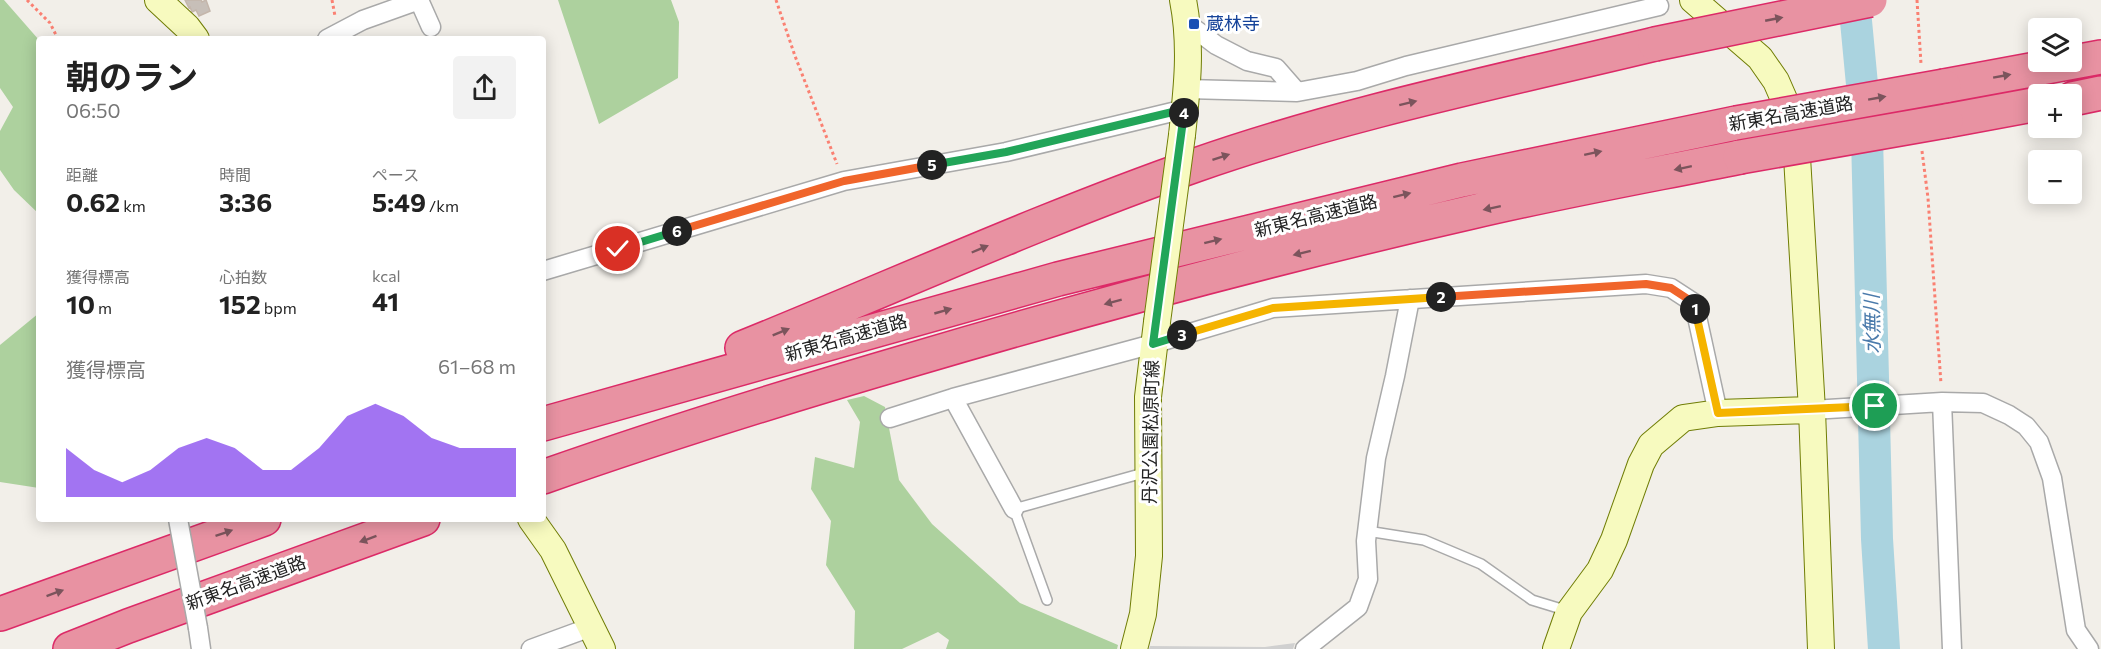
<!DOCTYPE html>
<html lang="ja">
<meta charset="utf-8">
<style>
:root{--surface:#fff;--page:#f2f2f2;--text:#222;--muted:#767676;--accent:#7c3aed}
body{margin:0;font-family:Commissioner,"Noto Sans JP",sans-serif;background:var(--page);color:var(--text);height:100vh;display:flex;flex-direction:column;font-size:22px;white-space:nowrap}
*{box-sizing:border-box;margin:0}
p{font-size:20px;color:var(--muted)}
.icon{flex:none;width:33px;height:33px;fill:none;stroke:currentColor;stroke-width:2;stroke-linecap:round;stroke-linejoin:round}
.map{position:relative;flex:1;overflow:hidden}
.details{position:absolute;left:36px;top:36px;width:510px;height:486px;display:flex;flex-direction:column;background:var(--surface);border-radius:6px;box-shadow:0 3px 15px #0003}
.details>*{flex:none}
.buttons{position:absolute;left:2028px;top:18px;display:grid;gap:12px}
.buttons a{display:grid;place-items:center;width:54px;height:54px;border-radius:6px;background:var(--surface);box-shadow:0 3px 15px #0003;font-size:30px}
.pin{position:absolute;display:grid;place-items:center;width:51px;height:51px;color:#fff;margin:-26px;border:3px solid #fff;border-radius:50%;box-shadow:0 2px 6px #0007}
.km{position:absolute;width:30px;height:30px;margin:-15px;border-radius:50%;background:#222;color:#fff;font-size:16px;line-height:30px;text-align:center}
.round{display:grid;place-items:center;flex:none;width:63px;height:63px;border-radius:6px;background:var(--page)}
.head{display:flex;align-items:center;justify-content:space-between;height:102px;padding:0 30px}
h1{font-size:33px;font-weight:700;line-height:45px}
.metrics{display:grid;grid-template-columns:repeat(3,1fr);gap:9px;height:102px;padding:6px 30px}
.metrics div{display:grid;align-content:center}
.metrics b{font-size:26px;font-weight:700}
.metrics small{font-size:16px;font-weight:400}
.metrics p{font-size:16px}
.chart{height:168px;padding:12px 30px}
.chart p{display:flex;justify-content:space-between}
.chart svg{width:100%;height:108px;margin-top:6px;fill:var(--accent);opacity:.7}
.map>svg:first-child{display:block}
.religious{fill:#d0d0d0}
.forest{fill:#add19e}
.lines{fill:none;stroke-linecap:round;stroke-linejoin:round}
.river{stroke:#aad3df;stroke-width:32}
.building{fill:#c7bfb8;stroke:#c4b6ab;stroke-width:1.5}
.lane-casing{stroke:#a9a9a9;stroke-width:12}
.street-casing{stroke:#a9a9a9;stroke-width:21}
.secondary-casing{stroke:#707d05;stroke-width:28}
.highway-casing{stroke:#dc2a67;stroke-width:36}
.path{stroke:#fa8072;stroke-width:3;stroke-dasharray:3 3;stroke-linecap:butt}
.lane{stroke:#fff;stroke-width:9}
.street{stroke:#fff;stroke-width:18}
.secondary{stroke:#f7fabf;stroke-width:26}
.highway{stroke:#e892a2;stroke-width:33}
.street-bridge-casing{stroke:#a9a9a9;stroke-width:21;stroke-linecap:butt}
.secondary-bridge-casing{stroke:#707d05;stroke-width:28;stroke-linecap:butt}
.highway-bridge-casing{stroke:#dc2a67;stroke-width:36;stroke-linecap:butt}
.street-bridge{stroke:#fff;stroke-width:18}
.secondary-bridge{stroke:#f7fabf;stroke-width:26}
.highway-bridge{stroke:#e892a2;stroke-width:33}
.oneway{fill:#7b545c}
.split-1-casing{stroke:#fff;stroke-width:12}
.split-2-casing{stroke:#fff;stroke-width:12}
.split-3-casing{stroke:#fff;stroke-width:12}
.split-4-casing{stroke:#fff;stroke-width:12}
.split-5-casing{stroke:#fff;stroke-width:12}
.split-6-casing{stroke:#fff;stroke-width:12}
.split-7-casing{stroke:#fff;stroke-width:12}
.split-1{stroke:#f5b400;stroke-width:8}
.split-2{stroke:#f0652b;stroke-width:8}
.split-3{stroke:#f5b400;stroke-width:8}
.split-4{stroke:#22a559;stroke-width:8}
.split-5{stroke:#22a559;stroke-width:8}
.split-6{stroke:#f0652b;stroke-width:8}
.split-7{stroke:#22a559;stroke-width:8}
.transit-dot{fill:#1a4fb4;stroke:#fff;stroke-width:2}
.labels{text-anchor:middle;stroke-width:6;stroke-linejoin:round;paint-order:stroke}
.transit-label{font-size:18px;fill:#164399;stroke:#fff;text-anchor:start}
.street-label{font-size:18px;fill:#222;stroke:#fff}
.water-label{font-size:20px;font-style:italic;fill:#4a7aab;stroke:#fff}
</style>
<div class="map">
<svg width="2101" height="649" viewBox="0 0 2101 649">
<rect width="100%" height="100%" fill="#f2efe9"/>
<path class="religious" d="M1295,643L1293,649H1149L1150,646L1265,647Z"/>
<path class="forest" d="M0,0H4L39,40V214L14,190L0,170V131L13,107L0,88Z
M558,0H671L679,22L678,78L599,124Z
M39,313V488L0,482V345Z
M864,396L885,407L899,480L932,524L1020,603L1118,645L1117,649H946L949,640L938,632L902,649H854L855,611L826,565L831,521L811,489L815,457L854,468L860,422L847,400Z"/>
<g class="lines">
<path class="river" d="M1854,0L1867,137L1877,539L1884,649"/>
</g>
<path class="building" d="M185,0H201L202,2L206,0L210,11L199,16L196,10L192,12L190,7L189,8Z"/>
<g class="lines">
<defs>
<path id="lane" d="M1367,531L1424,540L1481,564L1532,600L1568,611
M1047,600L1014,509L1147,472"/>
<path id="street" d="M419,0L431,27
M1187,23L1216,45L1247,61L1276,68L1297,92
M327,39L363,20L419,0
M1187,89L1297,92L1357,81L1406,66L1659,6
M543,271L844,181L1006,152L1185,109
M953,398L1014,509
M1942,402L1952,649
M1812,410L1942,402L1983,403L2009,415L2026,426L2039,442L2052,478L2076,630L2089,649
M890,418L953,398L1153,344L1273,308L1646,284L1671,288L1694,303L1718,413
M198,628L201,649
M531,649L591,627
M1305,649L1358,607L1368,579L1366,541L1376,458L1395,376L1410,299"/>
<path id="secondary" d="M158,0L187,27L196,39
M1693,0L1760,58L1776,81L1790,113L1796,140L1812,410L1821,649
M1182,135C1187,89 1192,46 1183,0
M531,519L553,550L602,649
M1134,649L1143,614L1149,556L1148,397L1157,322
M1556,649L1569,612L1600,570L1614,540L1641,464L1651,445L1683,418L1718,413L1812,410"/>
<path id="highway" d="M1944,86L2101,57
M2072,99L2101,93
M1946,121L2038,104
M742,348C893,287 1042,219 1196,165C1345,113 1501,81 1655,44
M543,424L1058,279L1462,180L1736,123
M543,477C665,434 788,396 911,360C1097,305 1283,255 1472,212C1561,191 1651,175 1740,157
M0,614L264,519
M70,649L128,626L423,519"/>
</defs>
<use href="#lane" class="lane-casing"/>
<use href="#street" class="street-casing"/>
<use href="#secondary" class="secondary-casing"/>
<use href="#highway" class="highway-casing"/>
<path class="path" d="M27,0L50,23L58,39
M332,0L335,16
M776,0L795,56L837,164
M1917,0L1921,64
M1922,151L1928,198L1941,384"/>
<use href="#lane" class="lane"/>
<use href="#street" class="street"/>
<use href="#secondary" class="secondary"/>
<use href="#highway" class="highway"/>
<defs>
<path id="street-bridge" d="M178,519L198,628"/>
<path id="secondary-bridge" d="M1157,322L1182,135"/>
<path id="highway-bridge" d="M1655,44L1870,0
M1736,123L1944,86
M1740,157L1946,121"/>
</defs>
<use href="#street-bridge" class="street-bridge-casing"/>
<use href="#secondary-bridge" class="secondary-bridge-casing"/>
<use href="#highway-bridge" class="highway-bridge-casing"/>
<use href="#street-bridge" class="street-bridge"/>
<use href="#secondary-bridge" class="secondary-bridge"/>
<use href="#highway-bridge" class="highway-bridge"/>
</g>
<defs><path id="oneway-solid" d="M-6-.8H1V-3.2L6.5 0L1 3.2V.8H-6Z" transform="scale(1.5)"/></defs>
<g class="oneway">
<use href="#oneway-solid" transform="translate(1774 19) rotate(-11)"/>
<use href="#oneway-solid" transform="translate(2002 76) rotate(-10)"/>
<use href="#oneway-solid" transform="translate(1877 98) rotate(-10)"/>
<use href="#oneway-solid" transform="translate(1408 103) rotate(-14)"/>
<use href="#oneway-solid" transform="translate(1593 153) rotate(-12)"/>
<use href="#oneway-solid" transform="translate(1221 157) rotate(-18)"/>
<use href="#oneway-solid" transform="translate(1683 168) rotate(168)"/>
<use href="#oneway-solid" transform="translate(1402 195) rotate(-14)"/>
<use href="#oneway-solid" transform="translate(1492 208) rotate(168)"/>
<use href="#oneway-solid" transform="translate(1213 241) rotate(-14)"/>
<use href="#oneway-solid" transform="translate(980 249) rotate(-23)"/>
<use href="#oneway-solid" transform="translate(1302 253) rotate(166)"/>
<use href="#oneway-solid" transform="translate(1113 302) rotate(165)"/>
<use href="#oneway-solid" transform="translate(943 311) rotate(-16)"/>
<use href="#oneway-solid" transform="translate(781 332) rotate(-22)"/>
<use href="#oneway-solid" transform="translate(224 533) rotate(-19)"/>
<use href="#oneway-solid" transform="translate(368 539) rotate(160)"/>
<use href="#oneway-solid" transform="translate(55 593) rotate(-20)"/>
</g>
<g class="lines">
<defs>
<path id="split-1" d="M1695,309L1718,413L1875,406"/>
<path id="split-2" d="M1441,297L1646,284L1671,288L1694,303L1695,309"/>
<path id="split-3" d="M1182,335L1273,308L1441,297"/>
<path id="split-4" d="M1182,335L1153,344L1184,113"/>
<path id="split-5" d="M932,165L1006,152L1185,109L1184,113"/>
<path id="split-6" d="M677,231L844,181L932,165"/>
<path id="split-7" d="M618,249L677,231"/>
</defs>
<use href="#split-1" class="split-1-casing"/>
<use href="#split-2" class="split-2-casing"/>
<use href="#split-3" class="split-3-casing"/>
<use href="#split-4" class="split-4-casing"/>
<use href="#split-5" class="split-5-casing"/>
<use href="#split-6" class="split-6-casing"/>
<use href="#split-7" class="split-7-casing"/>
<use href="#split-1" class="split-1"/>
<use href="#split-2" class="split-2"/>
<use href="#split-3" class="split-3"/>
<use href="#split-4" class="split-4"/>
<use href="#split-5" class="split-5"/>
<use href="#split-6" class="split-6"/>
<use href="#split-7" class="split-7"/>
</g>
<rect class="transit-dot" x="1188" y="18" width="12" height="12" rx="3"/>
<g class="labels">
<g class="transit-label">
<text x="1206" y="30">蔵林寺</text>
</g>
<g class="street-label">
<text transform="translate(1791 114) rotate(-10)" y="6">新東名高速道路</text>
<text transform="translate(1316 216) rotate(-14)" y="6">新東名高速道路</text>
<text transform="translate(846 338) rotate(-16)" y="6">新東名高速道路</text>
<text transform="translate(1151 432) rotate(-89)" y="6">丹沢公園松原町線</text>
<text transform="translate(246 583) rotate(-20)" y="6">新東名高速道路</text>
</g>
<g class="water-label">
<text transform="translate(1872 324) rotate(-91)" y="7">水無川</text>
</g>
</g>
</svg>
<div class="buttons">
<a><svg class="icon" aria-label="layers" viewBox="0 0 24 24"><path d="M12 4l9 5-9 5-9-5zM3 14l9 5 9-5"/></svg></a>
<a>+</a>
<a>−</a>
</div>
<div class="pin" style="left:1875px;top:406px;background:#1e9e55"><svg class="icon" aria-label="arrive" viewBox="0 0 24 24"><path d="M6 21V4h12l-3 4 3 4H6"/></svg></div>
<div class="pin" style="left:618px;top:249px;background:#d93025"><svg class="icon" aria-label="check" viewBox="0 0 24 24"><path d="M5 12l5 5 9-10"/></svg></div>
<b class="km" style="left:1695px;top:309px">1</b>
<b class="km" style="left:1441px;top:297px">2</b>
<b class="km" style="left:1182px;top:335px">3</b>
<b class="km" style="left:1184px;top:113px">4</b>
<b class="km" style="left:932px;top:165px">5</b>
<b class="km" style="left:677px;top:231px">6</b>
<section class="details">
<div class="head"><div><h1>朝のラン</h1><p>06:50</p></div><a class="round"><svg class="icon" aria-label="share" viewBox="0 0 24 24"><path d="M12 15V3M7 8l5-5 5 5M5 13v7h14v-7"/></svg></a></div>
<div class="metrics">
<div><p>距離</p><b>0.62<small> km</small></b></div>
<div><p>時間</p><b>3:36</b></div>
<div><p>ペース</p><b>5:49<small> /km</small></b></div>
</div>
<div class="metrics">
<div><p>獲得標高</p><b>10<small> m</small></b></div>
<div><p>心拍数</p><b>152<small> bpm</small></b></div>
<div><p>kcal</p><b>41</b></div>
</div>
<div class="chart"><p><span>獲得標高</span>61–68 m</p>
<svg viewBox="0 0 160 44" preserveAspectRatio="none"><path d="M0 44V24L10 33L20 38L30 33L40 24L50 20L60 24L70 33L80 33L90 24L100 11L110 6L120 11L130 20L140 24L150 24L160 24V44z"/></svg>
</div>
</section>
</div>
